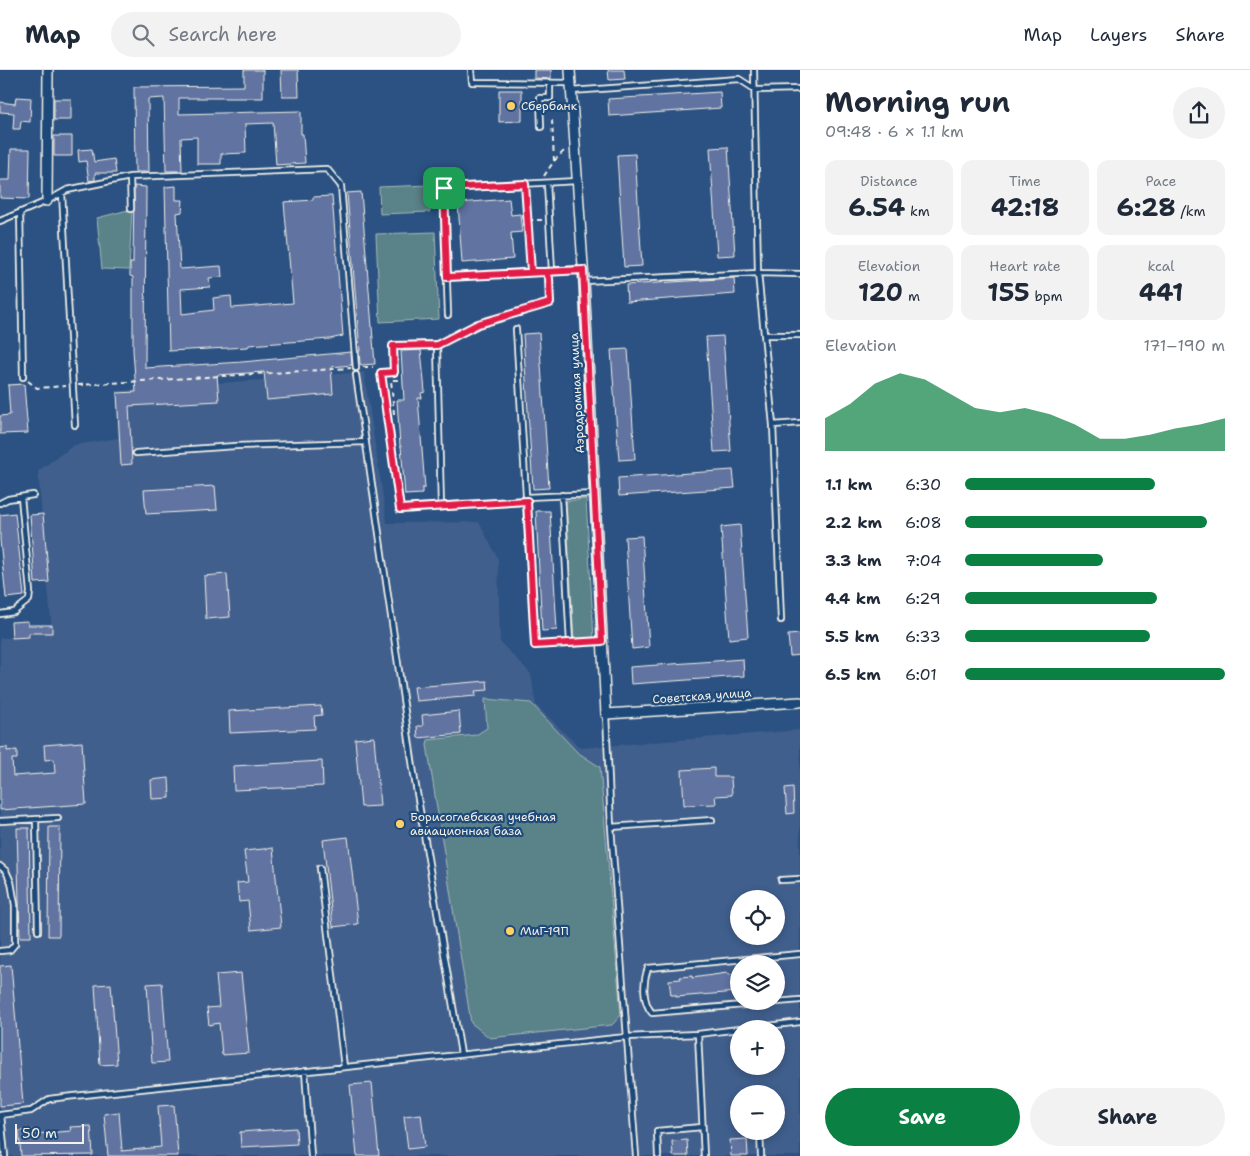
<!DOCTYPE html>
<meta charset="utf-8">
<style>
:root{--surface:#fff;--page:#f2f2f3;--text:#1f2937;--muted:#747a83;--line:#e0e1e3;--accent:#0b8043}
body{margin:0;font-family:"Shantell Sans",sans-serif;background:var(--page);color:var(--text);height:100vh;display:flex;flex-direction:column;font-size:19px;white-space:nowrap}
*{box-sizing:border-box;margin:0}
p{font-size:16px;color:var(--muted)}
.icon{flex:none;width:28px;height:28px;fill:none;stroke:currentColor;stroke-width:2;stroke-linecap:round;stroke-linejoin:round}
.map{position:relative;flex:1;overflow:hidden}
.drawer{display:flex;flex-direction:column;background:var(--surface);width:450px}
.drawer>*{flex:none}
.fabs{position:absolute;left:730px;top:820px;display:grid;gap:10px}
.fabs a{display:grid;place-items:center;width:55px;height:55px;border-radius:50%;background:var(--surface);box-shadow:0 2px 8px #0003;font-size:25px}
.scale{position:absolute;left:15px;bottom:12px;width:69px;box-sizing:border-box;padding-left:5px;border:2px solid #f4f1e8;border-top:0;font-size:14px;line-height:18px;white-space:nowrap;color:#f4f1e8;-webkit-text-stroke:4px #1f4a7a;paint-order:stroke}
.pin{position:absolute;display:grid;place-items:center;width:42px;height:42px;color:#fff;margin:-21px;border-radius:10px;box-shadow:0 2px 8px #0006}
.round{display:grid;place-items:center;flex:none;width:52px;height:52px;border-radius:26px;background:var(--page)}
.overview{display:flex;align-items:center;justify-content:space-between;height:85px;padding:0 25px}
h1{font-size:28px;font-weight:700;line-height:38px}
.stats{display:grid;grid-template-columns:repeat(3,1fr);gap:8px;height:85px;padding:5px 25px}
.stats div{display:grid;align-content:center;border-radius:12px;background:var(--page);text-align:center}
.stats b{font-size:25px;font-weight:700}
.stats small{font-size:14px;font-weight:400}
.stats p{font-size:14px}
.chart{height:140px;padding:10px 25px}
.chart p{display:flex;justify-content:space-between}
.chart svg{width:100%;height:90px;margin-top:5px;fill:var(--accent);opacity:.7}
.button{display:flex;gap:10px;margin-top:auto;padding:10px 25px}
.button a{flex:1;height:58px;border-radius:30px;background:var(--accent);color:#fff;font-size:20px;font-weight:700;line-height:58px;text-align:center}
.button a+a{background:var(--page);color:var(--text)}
ul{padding:0 25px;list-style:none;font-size:16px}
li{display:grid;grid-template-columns:80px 60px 1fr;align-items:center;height:38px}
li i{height:12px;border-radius:6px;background:var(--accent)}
header{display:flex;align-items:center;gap:30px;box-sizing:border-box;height:70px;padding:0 25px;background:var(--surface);border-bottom:1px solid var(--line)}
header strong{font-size:24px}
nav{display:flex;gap:28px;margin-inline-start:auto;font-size:18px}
.search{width:350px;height:45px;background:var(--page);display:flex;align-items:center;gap:12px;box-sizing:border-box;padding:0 18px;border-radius:28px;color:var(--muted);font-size:19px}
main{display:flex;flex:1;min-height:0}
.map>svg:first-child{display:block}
.built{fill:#3f5f8d;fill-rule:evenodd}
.green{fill:#5a8289;stroke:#a7bab8}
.building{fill:#6073a1;stroke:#f4f1e8}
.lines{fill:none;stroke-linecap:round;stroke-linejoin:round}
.lane-casing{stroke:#f4f1e8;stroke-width:8}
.street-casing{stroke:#f4f1e8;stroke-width:12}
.path{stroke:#f4f1e8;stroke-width:2;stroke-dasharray:5 4;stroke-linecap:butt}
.lane{stroke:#1f4a7a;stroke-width:4.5}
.street{stroke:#1f4a7a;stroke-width:9}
.route-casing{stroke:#fff;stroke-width:10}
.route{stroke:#e11d48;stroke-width:6}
.poi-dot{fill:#ffd166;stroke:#1f4a7a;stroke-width:2}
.labels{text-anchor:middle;stroke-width:4.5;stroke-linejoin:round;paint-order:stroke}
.poi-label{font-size:12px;fill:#f4f1e8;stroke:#1f4a7a;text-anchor:start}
.street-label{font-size:12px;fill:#f4f1e8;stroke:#1f4a7a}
</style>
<header>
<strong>Map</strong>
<div class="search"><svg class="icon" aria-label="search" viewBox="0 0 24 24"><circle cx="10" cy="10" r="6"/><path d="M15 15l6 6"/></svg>Search here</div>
<nav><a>Map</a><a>Layers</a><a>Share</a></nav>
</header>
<main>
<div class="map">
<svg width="800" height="1086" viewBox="0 0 800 1086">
<rect width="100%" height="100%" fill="#2b5282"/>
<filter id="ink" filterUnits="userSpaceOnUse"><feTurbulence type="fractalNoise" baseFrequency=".02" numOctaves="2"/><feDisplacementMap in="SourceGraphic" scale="10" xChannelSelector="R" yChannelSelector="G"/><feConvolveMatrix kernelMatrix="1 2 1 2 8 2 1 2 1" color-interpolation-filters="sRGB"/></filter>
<g filter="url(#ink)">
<path class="built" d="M364,302L387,453L479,452L498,489L500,572L531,604L536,635L580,678L800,660V1086H0V568L29,567L33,563H52L38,401L74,375L118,368L116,321ZM739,829H776V866H739ZM739,894H776V931H739ZM739,959H776V996H739ZM739,1024H776V1061H739Z"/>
<path class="green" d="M429,115L430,142L380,144L379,117Z
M132,139L129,200L102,199L97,148Z
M435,162L439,249L380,252L376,164Z
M586,429L594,569L574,570L566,431Z
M485,629L531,633L577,682L600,697L621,945L612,955L490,968L471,953L427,675L428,670L476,665L487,658Z"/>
<path class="building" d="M244,0H263V28H179V44L301,41V64H303L305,93L276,95L273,53L245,54L246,83L221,84V94H197V67L181,68L182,101H166L164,28L148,29L149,102H135L134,17L244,16Z
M281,0H298L299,26H282Z
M534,0H551V9L534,8Z
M608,0H624L625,9L609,10Z
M499,20H522V51L499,52Z
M720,22L721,38L609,46L608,29Z
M16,27L31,28L30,52L21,51L20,59H13L14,43L0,42V32L15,34Z
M54,29H71V50H54Z
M54,66H72V86H54Z
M728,77L735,185L717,186L710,78Z
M11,79H30L29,129L0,128V110H10Z
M92,79L94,92L114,89L116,103H95V110L89,111L86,91L79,92L78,80Z
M635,84L642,196L624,197L617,85Z
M134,116L146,117L145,298L242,292L351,282L352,295L331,297L333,324L267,330L264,302L217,305L219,331L129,336L132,394L121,395L117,323L136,322L133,280V207L130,206V193H133Z
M176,116V130H183L182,142L177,143L180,199L221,196L222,207L209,208L210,217L181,219L182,244L214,240L213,228L231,226L232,238L293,233L284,132L313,130V127L332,126L343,266L330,269L249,275L248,277L169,281L165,117Z
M361,122L375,294L362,295L360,294L359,281H360L347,123Z
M509,129L511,145L520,144L522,162L511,163L513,189L462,193L458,133Z
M734,208L735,224L627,232L626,215Z
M539,263L549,418L533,419L523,264Z
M723,266L731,381L714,382L706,267Z
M628,279L635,389L619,390L611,280Z
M421,280L425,322L421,323L422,328H418L425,418H422V424L405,425L401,376H400L397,330H404L401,281Z
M24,314L28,363L0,364V346L10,345L8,315Z
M733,400L735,418L619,426L618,408Z
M215,416L217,440L146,444L144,420Z
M536,441H550L557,560L542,561Z
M15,443L24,526L6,528L0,470V445Z
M43,444L49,512L35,513L30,445Z
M740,455L748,567L729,569L721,457Z
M642,466L649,577L632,579L625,467Z
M227,504L230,547L206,549L204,506Z
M28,551V555H52V563H29V567L12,568L11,552Z
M800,564V585L790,586L788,565Z
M743,589L744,606L631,614L630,597Z
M487,611L488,620L475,621L476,626L416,631L414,617Z
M321,636L322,645L314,646L315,659L230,663L229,641Z
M459,641L461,664L418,668L417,656H423L422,645Z
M374,667L380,736L361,737L355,669Z
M82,672L86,734L0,740V678L7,677V681L17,680V689H12L13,706L55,703L54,689L45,690L44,675Z
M322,691L323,716L234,720L233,696Z
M714,698V707H731L732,725L715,726L716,734L684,735L682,700Z
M169,708L170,728L152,729L151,710Z
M793,717L794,743L787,744L785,718Z
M49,757H60L59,866H48Z
M17,758H29L31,867H20Z
M348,767L358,854L333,857L323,770Z
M273,778L281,857L251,860L248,831L239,832L237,813L248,812L244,781Z
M11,895L23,1034L0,1036V896Z
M241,903L249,983L222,985L219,953L209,955L207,938L219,937L216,905Z
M727,903L728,905L739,904V920H737V922L676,927V925H671L669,910L681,909L680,907L692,906V908Z
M162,913L168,992L152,993L147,914Z
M111,914L117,994L100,995L95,915Z
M372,1013L379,1086H357L350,1015Z
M174,1035L178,1086H108L104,1044L119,1042L122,1081L161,1077L158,1036Z
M421,1044L425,1077L408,1079L404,1046Z
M91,1056L93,1085L21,1086L19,1061L33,1060L34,1064L71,1061L70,1057Z
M296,1058L297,1074L241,1077L240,1062Z
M747,1069L748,1086H731L730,1070Z
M687,1070L688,1086H673L672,1071Z"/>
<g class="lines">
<defs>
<path id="lane" d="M471,0L472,12L571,13
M754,0L758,203L773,355L781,550
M571,21L739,9L756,20L800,19
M541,57L540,28H550V13
M130,107L131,139
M547,113L552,201
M62,123L75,355
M20,142L23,307
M0,151L47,131L67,120L130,107L327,99L341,116L356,298
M447,207L583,199
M584,211L758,203L800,204
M448,245L444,118L577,111
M516,259L535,575L570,573L562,425
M765,265H800
M356,305L415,711L461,984
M773,355L800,353
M136,383L235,376L366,372
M527,427L595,424
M0,433L8,429L33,425
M441,437L437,275L393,276L394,302L381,303L400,439L527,431
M0,544L14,542L29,530L30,522L21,427
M570,573L602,571
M606,644L611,757L636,1086
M36,749L38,861
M0,751L58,748
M611,757L712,750
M0,796L6,801L11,812L15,835V874L10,880L0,881
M320,798L344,997
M781,810L800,809
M800,884L648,898C643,912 642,931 652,943L800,930
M744,959L800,952
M698,964L704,1086
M305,1001L311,1086
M0,1045L31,1041L49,1029L65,1027L626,967L698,964L739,959
M1,1045L5,1086
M760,1061L761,1086
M658,1086L657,1061L702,1057"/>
<path id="street" d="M570,0L584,211L606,644L800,632
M47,131L48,0"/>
</defs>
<use href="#lane" class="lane-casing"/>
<use href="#street" class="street-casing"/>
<path class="path" d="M554,91L566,79
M544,106L554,91L552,50H548
M526,121L531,196
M528,150H543
M442,272L478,254L550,233L549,208
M363,297H373
M28,311L37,318L66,316
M78,315L351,298
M394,344L391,310H398V308"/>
<use href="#lane" class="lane"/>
<use href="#street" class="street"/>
</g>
</g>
<g class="lines" filter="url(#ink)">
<defs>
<path id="route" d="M444,118L525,114L531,202H546L549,208L550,233L478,254L437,275L393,276L394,302L381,303L400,439L527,431L535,575L602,571L583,200L447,207L444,118"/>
</defs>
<use href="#route" class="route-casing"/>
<use href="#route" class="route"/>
</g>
<g class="poi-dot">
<circle cx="511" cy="36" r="5"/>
<circle cx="400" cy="754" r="5"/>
<circle cx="510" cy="861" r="5"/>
</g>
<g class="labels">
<g class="poi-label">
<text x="521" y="40">Сбербанк</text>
<text x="410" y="751">Борисоглебская учебная<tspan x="410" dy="14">авиационная база</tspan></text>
<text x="520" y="865">МиГ-19П</text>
</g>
<g class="street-label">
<text transform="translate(577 323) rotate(-93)" y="4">Аэродромная улица</text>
<text transform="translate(702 626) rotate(-4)" y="4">Советская улица</text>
</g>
</g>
</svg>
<div class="fabs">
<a><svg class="icon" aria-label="locate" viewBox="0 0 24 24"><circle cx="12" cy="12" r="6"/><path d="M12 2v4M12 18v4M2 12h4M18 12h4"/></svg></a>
<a><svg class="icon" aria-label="layers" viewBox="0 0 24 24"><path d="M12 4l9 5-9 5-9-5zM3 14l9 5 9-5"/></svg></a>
<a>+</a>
<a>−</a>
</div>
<div class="scale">50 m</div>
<div class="pin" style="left:444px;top:118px;background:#1e9e55"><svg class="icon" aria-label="arrive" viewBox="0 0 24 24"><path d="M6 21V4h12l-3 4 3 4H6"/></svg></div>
</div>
<section class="drawer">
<div class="overview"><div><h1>Morning run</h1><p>09:48 · 6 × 1.1 km</p></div><a class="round"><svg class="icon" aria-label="share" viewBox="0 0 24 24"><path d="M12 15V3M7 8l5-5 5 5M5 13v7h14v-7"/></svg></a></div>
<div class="stats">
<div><p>Distance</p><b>6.54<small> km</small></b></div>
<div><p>Time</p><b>42:18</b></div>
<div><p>Pace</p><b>6:28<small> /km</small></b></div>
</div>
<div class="stats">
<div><p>Elevation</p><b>120<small> m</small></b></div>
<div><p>Heart rate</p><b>155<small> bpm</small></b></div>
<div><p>kcal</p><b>441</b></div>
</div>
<div class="chart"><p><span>Elevation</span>171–190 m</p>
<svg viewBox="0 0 160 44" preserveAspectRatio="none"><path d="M0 44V28L10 21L20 11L30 6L40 9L50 16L60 23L70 25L80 23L90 26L100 31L110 38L120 38L130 36L140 33L150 31L160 28V44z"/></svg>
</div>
<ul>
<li><b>1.1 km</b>6:30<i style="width:73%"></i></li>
<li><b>2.2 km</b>6:08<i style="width:93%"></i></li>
<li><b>3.3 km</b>7:04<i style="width:53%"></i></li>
<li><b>4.4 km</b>6:29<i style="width:74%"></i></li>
<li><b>5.5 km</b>6:33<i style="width:71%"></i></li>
<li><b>6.5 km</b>6:01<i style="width:100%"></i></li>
</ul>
<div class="button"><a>Save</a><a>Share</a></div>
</section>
</main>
